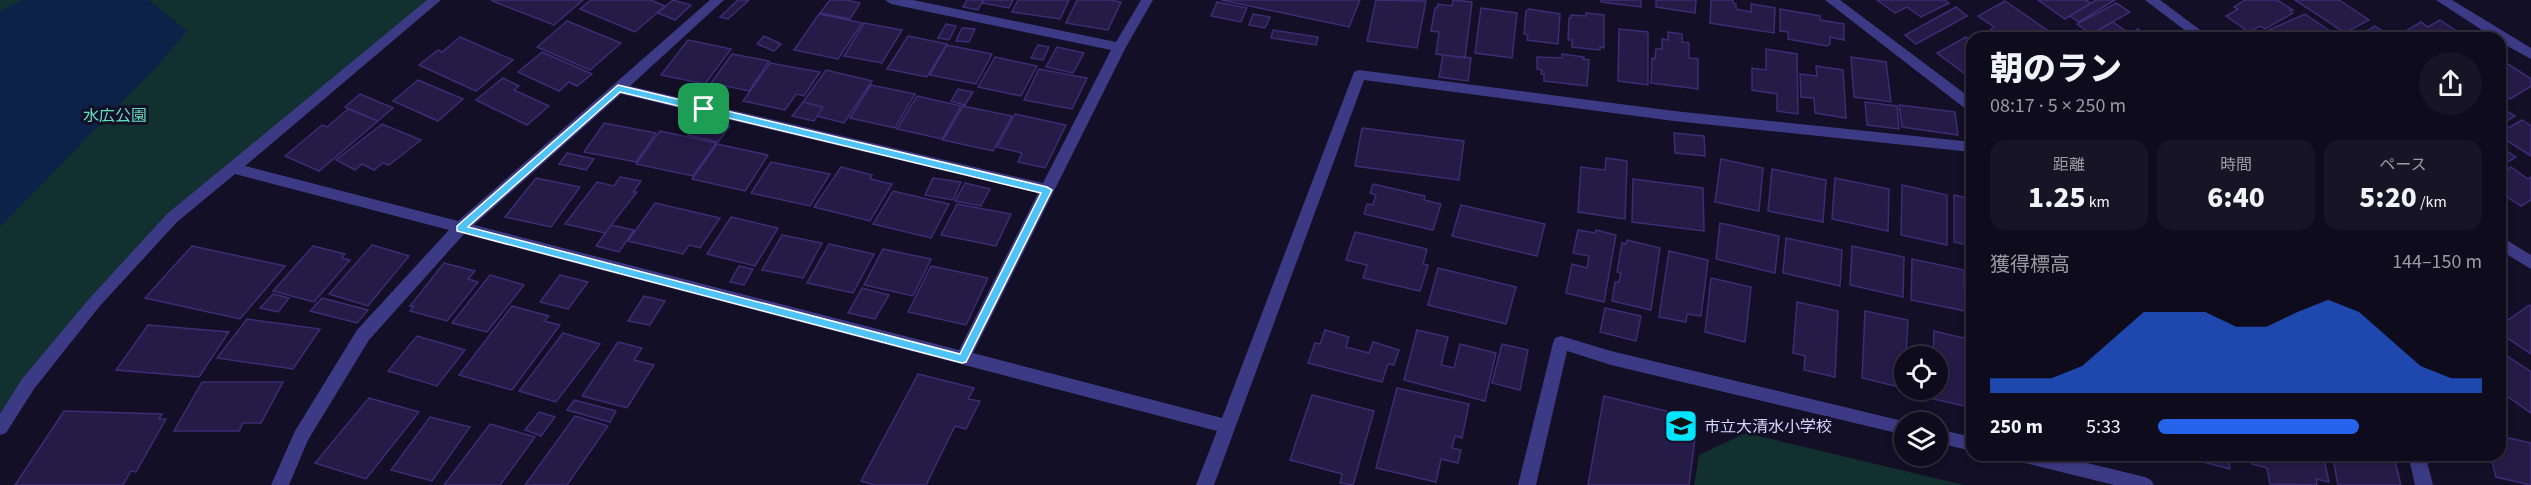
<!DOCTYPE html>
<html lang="ja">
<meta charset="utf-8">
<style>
:root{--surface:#0e0b1c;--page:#171425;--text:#f1f3f6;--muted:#9b9ba3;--line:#2e2b3b;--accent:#2563eb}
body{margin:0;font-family:"Source Sans 3","Noto Sans JP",sans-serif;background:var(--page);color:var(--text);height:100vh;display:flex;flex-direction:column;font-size:22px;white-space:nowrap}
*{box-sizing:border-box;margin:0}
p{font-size:20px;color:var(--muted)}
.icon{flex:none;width:33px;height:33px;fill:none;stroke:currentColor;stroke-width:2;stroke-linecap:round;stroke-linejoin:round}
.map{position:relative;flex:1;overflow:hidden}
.sheet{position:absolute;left:1966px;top:32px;width:540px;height:429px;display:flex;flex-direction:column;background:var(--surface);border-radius:18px;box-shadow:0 3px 9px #0003,0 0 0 2px var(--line)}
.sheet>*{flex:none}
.fabs{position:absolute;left:1894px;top:346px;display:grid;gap:12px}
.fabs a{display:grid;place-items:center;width:54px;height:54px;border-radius:50%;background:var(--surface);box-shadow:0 3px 9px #0003,0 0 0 2px var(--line);font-size:30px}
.pin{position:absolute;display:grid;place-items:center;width:51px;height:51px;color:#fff;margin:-26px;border-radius:12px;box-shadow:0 3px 9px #0006}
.round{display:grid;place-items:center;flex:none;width:63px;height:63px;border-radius:32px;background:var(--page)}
.summary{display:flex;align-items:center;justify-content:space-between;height:102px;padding:0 24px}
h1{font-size:33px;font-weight:800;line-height:45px}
.figures{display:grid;grid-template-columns:repeat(3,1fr);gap:9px;height:102px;padding:6px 24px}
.figures div{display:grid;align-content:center;border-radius:15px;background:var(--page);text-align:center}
.figures b{font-size:30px;font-weight:800}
.figures small{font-size:16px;font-weight:400}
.figures p{font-size:16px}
.chart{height:168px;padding:12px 24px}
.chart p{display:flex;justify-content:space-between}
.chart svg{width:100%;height:108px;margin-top:6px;fill:var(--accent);opacity:.7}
ul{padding:0 24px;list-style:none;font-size:20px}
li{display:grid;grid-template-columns:96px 72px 1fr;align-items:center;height:45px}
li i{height:15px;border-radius:8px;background:var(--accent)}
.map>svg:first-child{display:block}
.green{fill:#12302f}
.water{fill:#0c2248}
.building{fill:#241b47;stroke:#3b2d73;stroke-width:1.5}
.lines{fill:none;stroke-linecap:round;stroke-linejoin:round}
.minor{fill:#3d3a85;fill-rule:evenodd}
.route{fill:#4fc3f7;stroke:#fff;stroke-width:1.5;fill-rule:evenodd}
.labels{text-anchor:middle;stroke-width:6;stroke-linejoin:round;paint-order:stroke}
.park-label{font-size:16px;fill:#5fe0c0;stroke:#130f26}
.poi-label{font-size:16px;fill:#d9d4ff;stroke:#130f26;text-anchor:start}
</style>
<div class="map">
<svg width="2531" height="485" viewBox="0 0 2531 485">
<rect width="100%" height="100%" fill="#130f26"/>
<path class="green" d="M0,0H431L172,218L94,303L0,427Z
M1746,433L1964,485H1694L1699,455Z"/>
<path class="water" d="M24,0H149L187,31L160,63L0,227V11Z"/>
<path class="building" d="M583,0L554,25L492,1V0Z
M591,0H651L665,6L635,32L580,9Z
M673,0L691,5L675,20L658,13Z
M738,0H749L728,19L720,17Z
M830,0H846L860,3L850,19L820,13Z
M967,0H983L978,10L963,7Z
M984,0H1013L1009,8L982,3Z
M1018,0H1069L1060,19L1012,12Z
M1077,0H1110L1121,2L1108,30L1066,23Z
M1221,0H1360L1349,27Z
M1376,0L1426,1L1417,48L1367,41Z
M1453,0L1472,2L1465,58L1436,54L1439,32L1431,31L1435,8H1437L1438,4L1452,6Z
M1601,0H1641V7L1601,2Z
M1656,0H1696L1695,13L1656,7Z
M1711,0H1733V3L1736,4V9L1751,12V4L1775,8L1774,33L1710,23Z
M1877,0H1945L1949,3L1921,17L1907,7L1895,13Z
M2038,0H2086L2091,3L2065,19Z
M2096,0H2115L2079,22L2070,16Z
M2245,0H2277L2293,10L2290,11L2293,13L2265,29L2260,26L2249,32L2226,16L2238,9L2234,7Z
M2295,0H2339L2369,20L2345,33Z
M2005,1L2050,32L2040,38H2000L1990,30L1994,27L1978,16Z
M1217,2L1247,8L1241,22L1211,16Z
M2116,3L2130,12L2091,34L2077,24Z
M1956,7L1967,16L1916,44L1905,35Z
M1481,8L1517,13L1512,58L1475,53Z
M1529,9L1560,14L1558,44L1527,40L1528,35L1524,34L1526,11Z
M1780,9L1820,16V20L1844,24V40L1830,37V44L1827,46L1788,39V32L1780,31Z
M1586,13L1604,15V48L1600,47V50L1572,47V40H1568L1569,18H1571V15L1586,16Z
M819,14L862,23L838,59L794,50Z
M1253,14L1270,17L1265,28L1249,25Z
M2305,14L2337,36L2268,38L2262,33Z
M2440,20L2467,38H2412L2404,32L2421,22L2428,27Z
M567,21L621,43L590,70L537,47Z
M2113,22L2130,34L2138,29L2150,38H2096L2091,34Z
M864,23L902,30L882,63L844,56Z
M946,24L956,26L949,40L938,38Z
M2375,26L2393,38H2355Z
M962,28L975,29L969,42L956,41Z
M1619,29L1648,32V85L1618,81Z
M1273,30L1318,37L1316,45L1271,38Z
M1668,32L1682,34V42L1689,43V58L1698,59V89L1651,83L1652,58L1655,59L1656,49H1662V39L1668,40Z
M764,36L781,44L774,51L757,44Z
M908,36L947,44L927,77L887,69Z
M460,37L513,60L476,91L419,65L438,50L442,52Z
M1966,37L1972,42V79L1937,53Z
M688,40L731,49L705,84L661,75Z
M947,45L992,54L976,84L930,75Z
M1038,45L1049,47L1043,60L1031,58Z
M1057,47L1084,53L1073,73L1046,67Z
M1766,49L1797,54L1798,114L1777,111V94L1752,90V68L1766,70Z
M542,52L592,74L577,86L569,82L559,91L518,72Z
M732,54L769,61L749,91L711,83Z
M1562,54L1584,57L1583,59L1589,60L1587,86L1544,81V74H1541L1542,70L1537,69V57L1562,58Z
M1443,55L1471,58L1468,81L1439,77Z
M995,57L1037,66L1021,96L978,87Z
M1851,57L1886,62L1891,102L1854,97Z
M2502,60L2531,79V86L2510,99L2500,93Z
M770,63L820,72L804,96L796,94L785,110L743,101Z
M1816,66L1843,70L1846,118L1815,113L1814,98L1801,97L1800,74L1817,76Z
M1039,69L1087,78L1072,109L1024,100Z
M826,70L872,81L844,123L817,116L823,107L803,102Z
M503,78L519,86L514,90L549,106L527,125L476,100Z
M418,80L463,99L438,121L393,101Z
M871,85L915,94L895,128L850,118Z
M958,89L973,92L965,105L951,101Z
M360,94L393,108L378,121L345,107Z
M917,96L961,106L942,139L897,129Z
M803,102L823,107L814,121L792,116Z
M1865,102L1897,106L1899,129L1867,125Z
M1899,105L1955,112L1958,135L1902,127Z
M963,106L1012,116L993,151L943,140Z
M2500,107L2515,116L2500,125Z
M348,109L378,121L319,171L285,156L322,125L327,127Z
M1015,114L1066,125L1045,168L1018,162L1022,153L997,147Z
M699,119L730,126L718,142L688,135Z
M2522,120L2531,126V156L2500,136V133Z
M604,123L656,133L636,162L584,152Z
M382,124L421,140L389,165L383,163L374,170L362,164L355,170L336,160Z
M1362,128L1464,141L1459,180L1355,166Z
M660,131L716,143L693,176L636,164Z
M1674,133L1704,136L1705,156L1675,153Z
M717,144L768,155L745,191L692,179Z
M2500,147L2516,157L2500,167Z
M567,153L594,159L586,170L559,164Z
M1606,158L1627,161L1625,219L1578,212L1581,167L1605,170Z
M1721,159L1763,168L1759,211L1715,202Z
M771,162L830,174L810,206L751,193Z
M841,167L872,175L870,179L892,184L870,221L814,207Z
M2511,167L2528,179L2531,177V200L2521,206L2500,192V174Z
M1772,169L1826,180L1823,222L1768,211Z
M620,177L641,181L633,192H637L605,233L565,224L597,182L614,186Z
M536,178L580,187L551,227L505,217Z
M933,178L961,182L953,200L925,195Z
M1835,178L1889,189L1888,231L1832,219Z
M1633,179L1703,188L1704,231L1632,222Z
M965,183L990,189L981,206L955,201Z
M1373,184L1425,196L1424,200L1441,204L1433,230L1364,214L1367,204L1373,205L1376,195L1370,193Z
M1902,185L1947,195V245L1901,235Z
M893,191L949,204L931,238L873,224Z
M1954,195L1972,199V246L1954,242Z
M655,203L720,218L700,248L689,245L683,254L628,241Z
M957,204L1011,214L996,246L941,235Z
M1461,205L1545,224L1537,256L1452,236Z
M731,217L778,228L755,266L707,254Z
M1720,223L1779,236L1775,273L1716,259Z
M611,225L634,230L619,252L596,246Z
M1578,230L1595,233L1596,230L1616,235L1604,302L1566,293L1572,264L1587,268L1589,256L1573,253Z
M1355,232L1427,249L1423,264L1428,265L1420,291L1363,278L1367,265L1346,260Z
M782,235L822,243L803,278L762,270Z
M1786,238L1842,250L1840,286L1783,273Z
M1627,240L1660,248L1651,310L1612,301L1615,282H1619L1621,273L1617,272L1622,243L1626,244Z
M829,244L874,254L853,293L807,283Z
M372,245L409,256L368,306L329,294Z
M192,246L285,266L240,319L145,298Z
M313,246L345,254L342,258L350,260L314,302L273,291Z
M1852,246L1904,257L1903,297L1850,285Z
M883,249L931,259L913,296L864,285Z
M1669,251L1708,260L1701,316L1687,314L1686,322L1659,317Z
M1912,259L1964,270L1965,311L1911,300Z
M444,263L475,271L468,279L478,282L447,321L410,311L414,306H410Z
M739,266L753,269L744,285L730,282Z
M931,266L988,278L966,325L908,312Z
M1438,268L1516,287L1506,324L1428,305Z
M490,275L524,285L487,332L452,323Z
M560,275L588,282L568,309L540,302Z
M1711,278L1751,287L1745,342L1705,332Z
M862,288L889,295L875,319L848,313Z
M273,294L289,298L278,312L260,308Z
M644,296L665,301L650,325L628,321Z
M322,298L368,310L357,323L310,311Z
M1797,302L1838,311L1835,377L1804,370L1805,356L1793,353Z
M2529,305L2531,306V354L2500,333V326Z
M512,306L549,316L544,321L560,325L512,390L459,375Z
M1605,308L1641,316L1636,341L1600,332Z
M1865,311L1908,320L1905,373L1895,370V386L1862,378Z
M247,319L320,329L293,369L217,358Z
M148,325L229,332L199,377L116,370Z
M1325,330L1349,337L1346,347L1369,353L1373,342L1399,350L1394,365L1388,364L1382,382L1308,363L1315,343L1320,344Z
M1417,330L1448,337L1441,365L1454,368L1460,344L1496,353L1485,401L1404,380Z
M1934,331L1972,340V393L1966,391L1965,406L1933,399V390H1938V357H1933Z
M563,333L600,344L556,402L519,391Z
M417,336L465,350L437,386L388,371Z
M618,342L642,348L634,360L654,365L627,408L582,396Z
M1502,344L1528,350L1520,390L1492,383Z
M2500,351L2531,372V413L2500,391Z
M918,374L974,388L968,399L980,401L966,429L955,426L926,485H875L861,481Z
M202,382H283L261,423H243L239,431H174Z
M1397,388L1469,404L1462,438L1455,436L1452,448L1461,450L1458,463L1441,459L1436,482L1376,468Z
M1312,395L1374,411L1353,485L1340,483L1342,474L1290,460Z
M1604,396L1674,413L1671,432L1695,438L1689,485H1588Z
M369,398L419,412L366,479L315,463Z
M574,400L616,411L610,422L567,410Z
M64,411L162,414L159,419H166L136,472L131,471L123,485H15Z
M539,412L555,417L541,436L525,430Z
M575,416L608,426L567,485H525Z
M430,417L470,427L432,481L391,470Z
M490,424L535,437L500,485H444Z
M2500,436L2531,443V485L2496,477L2490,454H2500Z
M2195,454H2228L2230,469L2195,460Z
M2251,454H2323L2329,482L2316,479L2317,485L2270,484L2267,468L2252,464Z
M2332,454H2385L2394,457L2401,485H2338Z"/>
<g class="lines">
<path class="minor" d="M427,0H441L245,166L458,221L710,0H724L630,86L1043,183L1111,50L891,4L885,0H913L1116,42L1141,0H1153L1126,47L973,353L1222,418L1354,72L1359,70L1674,111L1972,142V152L1674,121L1364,80L1214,485H1196L1217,431L464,234L369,340L308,440L289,485H271L295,431L357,330L449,230L235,174L177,222L99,307L34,389L6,433L0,435V414L22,379L89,299L167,214ZM621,94L1038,193L959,350L474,225Z
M1825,0H1840L1972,99V111L1967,110Z
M2145,0H2160L2211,38H2195Z
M2436,0H2452L2531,48V59L2500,42V38H2494Z
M2500,236L2531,255V269L2500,250Z
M1561,336L1611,351L1911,423H1905V435L1611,365L1567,351L1536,485H1518L1553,343L1555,338Z
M1938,429L1972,437V451L1938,443Z
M2009,454H2050L2145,477L2151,480L2154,485H2114L2017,461L2011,459Z
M2408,454H2425L2433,485H2415Z"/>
</g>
<path class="route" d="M618,85L1047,187L1052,190L966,362L962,363L457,231V226ZM620,92L1041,193L960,354L468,227Z"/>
<defs>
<symbol id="school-square" viewBox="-11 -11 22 22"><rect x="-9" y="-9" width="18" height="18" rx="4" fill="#00e5ff" stroke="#130f26"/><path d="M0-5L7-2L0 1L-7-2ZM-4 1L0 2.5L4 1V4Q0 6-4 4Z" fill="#111"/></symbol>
</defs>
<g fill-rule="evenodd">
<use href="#school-square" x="1662" y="407" width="38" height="38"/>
</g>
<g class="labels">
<g class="park-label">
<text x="115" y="121">水広公園</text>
</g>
<g class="poi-label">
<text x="1704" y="432">市立大清水小学校</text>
</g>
</g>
</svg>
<div class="fabs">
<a><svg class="icon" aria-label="locate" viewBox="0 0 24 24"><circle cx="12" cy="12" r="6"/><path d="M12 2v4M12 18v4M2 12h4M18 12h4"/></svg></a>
<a><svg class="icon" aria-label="layers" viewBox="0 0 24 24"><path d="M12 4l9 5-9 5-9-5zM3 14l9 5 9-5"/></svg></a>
</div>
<div class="pin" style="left:704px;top:109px;background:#1e9e55"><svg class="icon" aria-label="arrive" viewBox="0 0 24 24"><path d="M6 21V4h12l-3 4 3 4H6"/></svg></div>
<section class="sheet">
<div class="summary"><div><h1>朝のラン</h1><p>08:17 · 5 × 250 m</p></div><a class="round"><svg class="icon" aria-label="share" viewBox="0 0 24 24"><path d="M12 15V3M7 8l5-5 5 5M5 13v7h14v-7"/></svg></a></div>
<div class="figures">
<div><p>距離</p><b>1.25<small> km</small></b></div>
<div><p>時間</p><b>6:40</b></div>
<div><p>ペース</p><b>5:20<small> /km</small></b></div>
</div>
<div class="chart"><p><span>獲得標高</span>144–150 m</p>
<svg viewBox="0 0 160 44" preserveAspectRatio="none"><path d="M0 44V38L10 38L20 38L30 33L40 22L50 11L60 11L70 11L80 17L90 17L100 11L110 6L120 11L130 22L140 33L150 38L160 38V44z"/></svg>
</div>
<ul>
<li><b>250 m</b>5:33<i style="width:62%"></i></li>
</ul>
</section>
</div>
